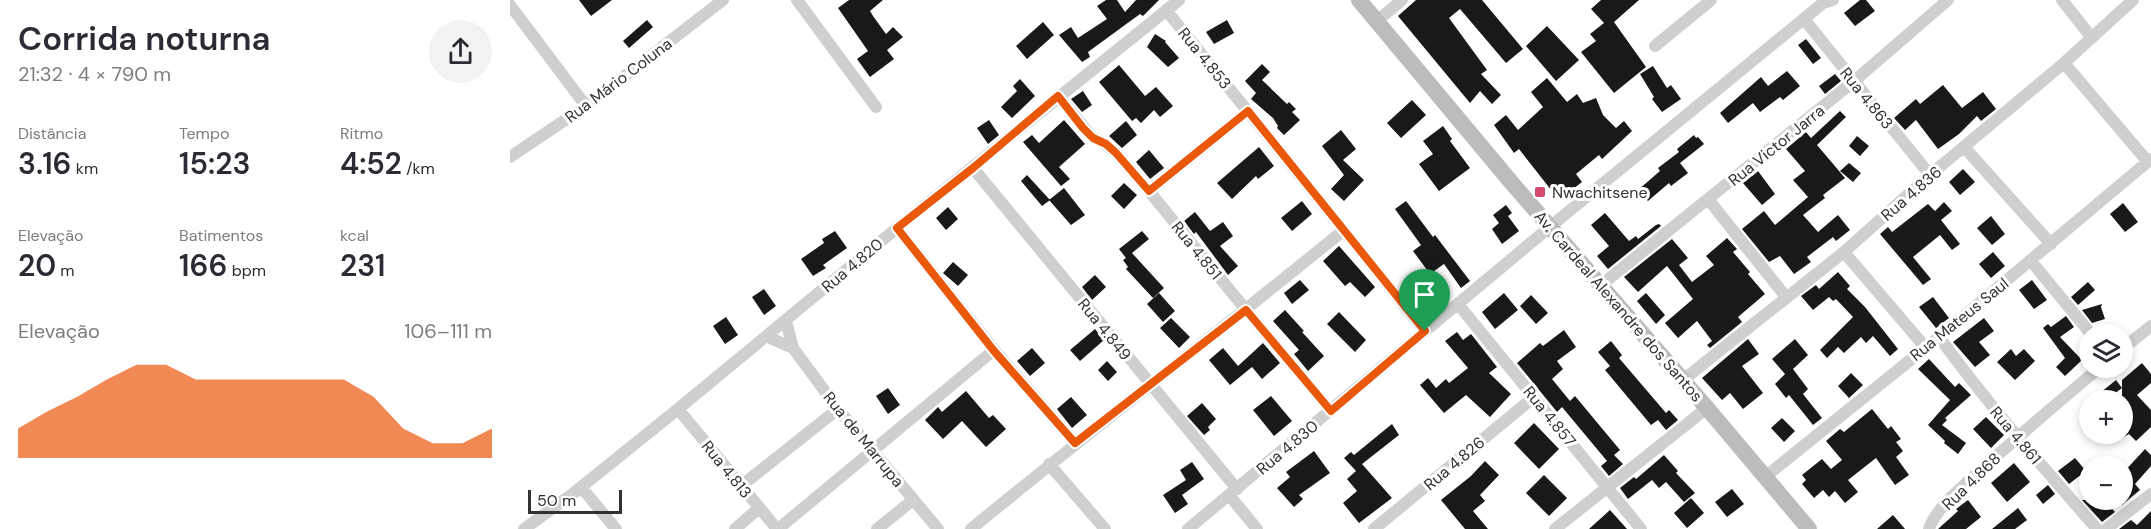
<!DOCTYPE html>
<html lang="pt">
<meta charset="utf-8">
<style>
:root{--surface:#fff;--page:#f2f2f3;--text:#2b2b33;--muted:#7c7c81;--accent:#ea580c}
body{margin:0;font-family:"DM Sans",sans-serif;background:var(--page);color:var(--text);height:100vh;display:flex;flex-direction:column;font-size:22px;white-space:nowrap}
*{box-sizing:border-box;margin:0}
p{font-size:20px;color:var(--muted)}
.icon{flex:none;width:33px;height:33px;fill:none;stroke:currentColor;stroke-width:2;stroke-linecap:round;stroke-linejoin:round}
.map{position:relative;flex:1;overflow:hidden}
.side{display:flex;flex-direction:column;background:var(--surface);width:510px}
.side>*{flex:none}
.tools{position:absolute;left:1569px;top:324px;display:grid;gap:12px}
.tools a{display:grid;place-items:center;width:54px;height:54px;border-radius:50%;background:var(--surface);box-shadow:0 3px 9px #0003;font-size:30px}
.scale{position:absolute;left:18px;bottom:15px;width:94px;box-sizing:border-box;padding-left:6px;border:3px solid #323232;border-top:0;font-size:16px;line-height:21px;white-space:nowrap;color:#323232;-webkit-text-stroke:4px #fff;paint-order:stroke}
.pin{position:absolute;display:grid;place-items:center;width:51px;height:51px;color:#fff;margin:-62px -26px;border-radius:50% 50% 50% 0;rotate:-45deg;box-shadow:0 0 6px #0007}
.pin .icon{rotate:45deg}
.round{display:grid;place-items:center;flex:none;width:63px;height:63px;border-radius:32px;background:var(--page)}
.headline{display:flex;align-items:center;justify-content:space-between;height:102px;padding:0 18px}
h1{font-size:33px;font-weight:600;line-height:45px}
.stats{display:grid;grid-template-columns:repeat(3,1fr);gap:9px;height:102px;padding:6px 18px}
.stats div{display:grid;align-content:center}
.stats b{font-size:30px;font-weight:600}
.stats small{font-size:16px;font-weight:400}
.stats p{font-size:16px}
.chart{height:168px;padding:12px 18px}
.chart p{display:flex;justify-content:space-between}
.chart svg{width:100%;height:108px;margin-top:6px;fill:var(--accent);opacity:.7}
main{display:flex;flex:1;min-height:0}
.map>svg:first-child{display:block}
.building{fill:#191919}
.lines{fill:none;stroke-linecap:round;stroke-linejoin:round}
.street{stroke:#cfcfcf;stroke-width:12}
.secondary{stroke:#bcbcbc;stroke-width:16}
.route-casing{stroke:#fff;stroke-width:12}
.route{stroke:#ea580c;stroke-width:8}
.poi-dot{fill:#d24a72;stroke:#fff;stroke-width:2}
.labels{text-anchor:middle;stroke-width:6;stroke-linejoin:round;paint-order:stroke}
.street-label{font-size:16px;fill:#323232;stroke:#fff}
.poi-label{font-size:16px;fill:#323232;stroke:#fff;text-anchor:start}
</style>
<main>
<section class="side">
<div class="headline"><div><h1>Corrida noturna</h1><p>21:32 · 4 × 790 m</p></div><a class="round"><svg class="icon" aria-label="share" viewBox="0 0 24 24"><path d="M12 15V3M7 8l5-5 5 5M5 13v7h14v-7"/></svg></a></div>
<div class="stats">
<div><p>Distância</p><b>3.16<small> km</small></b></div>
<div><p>Tempo</p><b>15:23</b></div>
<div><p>Ritmo</p><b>4:52<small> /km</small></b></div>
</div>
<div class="stats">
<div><p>Elevação</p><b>20<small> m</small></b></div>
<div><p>Batimentos</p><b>166<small> bpm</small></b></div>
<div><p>kcal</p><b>231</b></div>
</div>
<div class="chart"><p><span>Elevação</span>106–111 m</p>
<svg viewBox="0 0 160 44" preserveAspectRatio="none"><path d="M0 44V32L10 25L20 19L30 12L40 6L50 6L60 12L70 12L80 12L90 12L100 12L110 12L120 19L130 32L140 38L150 38L160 32V44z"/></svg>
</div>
</section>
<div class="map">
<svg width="1641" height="529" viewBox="0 0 1641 529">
<rect width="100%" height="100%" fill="#fff"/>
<path class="building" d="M69,0H102L81,16Z
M339,0H373L360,11L363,16L376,34L383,27L393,37L377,50L384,59L360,77L347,59L358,51L328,8Z
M596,0H607L615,12L626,0H649L633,16L630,14L578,52L580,57L572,62L549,35L561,27L568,38L597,19L587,6Z
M906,0H972L1013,49L996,63L950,9L939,18L977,70L971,74L991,95L982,104L970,91L960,103L888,16Z
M1091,0H1129L1104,22L1136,67L1104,93L1071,52L1086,41L1080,34L1094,23L1081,9Z
M1350,0H1356L1365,11L1345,26L1334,13Z
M137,20L143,27L119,48L113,41Z
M717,20L724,33L704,44L696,32Z
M533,22L544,35L517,59L506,46Z
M1037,26L1069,60L1046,81L1016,46Z
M645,34L656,41L655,42L669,58L658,67L637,47Z
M1296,39L1311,58L1303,64L1288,45Z
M752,64L760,72L752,80L777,104L779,102L786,109L782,112L790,120L774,135L767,128L768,126L763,118L741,99L746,93L735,81Z
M609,65L635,96L646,87L663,106L650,117L644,110L631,123L626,118L622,121L589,82Z
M1143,66L1157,88L1161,85L1171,99L1152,112L1142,99L1144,97L1130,74Z
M1277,71L1290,86L1273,100L1270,97L1250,112L1243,103L1218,123L1210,113L1251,77L1258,86Z
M1325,74L1331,81L1315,94L1309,86Z
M1037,78L1057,102L1067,94L1073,103L1086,98L1093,115L1106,128L1114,121L1122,131L1092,159L1089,155L1066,174L1072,182L1049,200L1009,149L1004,153L984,125L996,115L1008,130L1033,107L1021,92Z
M510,79L525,96L502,118L491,107L507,91L503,86Z
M1433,85L1452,108L1473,92L1486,109L1471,121L1467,116L1449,134L1428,149L1406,120L1395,130L1384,118L1406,99L1410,104Z
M573,91L582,105L572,112L561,99Z
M902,100L916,115L891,138L877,123Z
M1330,111L1336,117L1307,145L1335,178L1313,195L1315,198L1293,215L1308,232L1328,215L1340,230L1326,241L1323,237L1297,257L1301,262L1284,274L1270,256L1259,262L1232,229L1254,211L1265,225L1298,197L1283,180L1295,171L1276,149L1296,132L1301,138Z
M479,120L489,135L478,144L467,128Z
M554,120L575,144L549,167L560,179L551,186L513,142L522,135L529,143Z
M616,121L627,135L612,148L599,136Z
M933,126L942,139L940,141L960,168L929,191L909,164L923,154L913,141Z
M831,130L846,149L833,160L854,180L834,201L821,189L834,175L812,146Z
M1184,135L1186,138L1188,137L1194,144L1170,163L1178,173L1161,186L1159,183L1138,201L1128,190L1150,171L1148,168L1169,152L1167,149Z
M1347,136L1359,146L1350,156L1339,146Z
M749,147L764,166L748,179L746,176L722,199L707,183Z
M639,150L654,168L640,179L626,162Z
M1339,163L1351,173L1343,182L1330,171Z
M1453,169L1465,182L1450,195L1439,182Z
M1248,171L1265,194L1252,205L1233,183Z
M517,175L540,200L532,206L511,181Z
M614,183L627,195L614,209L601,196Z
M554,188L575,215L561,225L539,200Z
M792,201L802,214L782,231L771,218Z
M896,201L923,237L925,235L960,281L951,288L934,264L920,274L903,251L911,245L885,209Z
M1434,202L1442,211L1431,220L1450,244L1442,250L1430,235L1403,257L1421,279L1413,285L1370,234L1378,227L1382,232L1418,204L1425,211Z
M1613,203L1628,222L1615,232L1600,214Z
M996,205L1002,213L998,216L1009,231L992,244L982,229L989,223L983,215Z
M438,207L448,219L436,230L426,218Z
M685,212L700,231L713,222L723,236L710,246L728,266L718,275L686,232L684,234L674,221Z
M1095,213L1119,241L1126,236L1128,239L1146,225L1149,224L1151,226L1098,269L1087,256L1099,246L1081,225Z
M1481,216L1495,234L1482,245L1467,228Z
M325,231L337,248L313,265L316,268L303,276L291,259L314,243L312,239Z
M632,231L639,239L622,253L654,288L643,298L616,269L618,267L613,260L616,258L609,249Z
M1217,238L1227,249L1223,252L1240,272L1238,274L1255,294L1228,317L1232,322L1200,348L1197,345L1202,341L1187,321L1168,338L1155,323L1183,299L1157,266L1128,292L1114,277L1162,239L1178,258L1169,265L1182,282L1204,265L1196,256Z
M829,246L865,287L855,297L840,282L835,286L813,261Z
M1483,252L1495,266L1481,278L1469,264Z
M443,262L458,275L448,286L433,273Z
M1328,272L1340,286L1337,289L1355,307L1388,349L1380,356L1363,336L1356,343L1351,337L1334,353L1328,347L1317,358L1310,350L1343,317L1326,299L1323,301L1319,297L1303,310L1291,296L1306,285L1309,289Z
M585,275L596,287L582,300L572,287Z
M790,280L799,290L782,304L774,293Z
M1522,280L1537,300L1524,309L1509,290Z
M1578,282L1585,290L1568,305L1561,297Z
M254,289L266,306L254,315L242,297Z
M649,293L665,311L653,322L637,304Z
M994,293L1008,310L985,329L972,312Z
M1136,293L1155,315L1146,324L1127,301Z
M1021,295L1038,313L1026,324L1010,306Z
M1423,297L1439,318L1426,328L1409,307Z
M1592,304L1591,307L1595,319L1582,323L1572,310Z
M775,310L794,331L792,332L814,356L798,371L784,354L789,350L763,321Z
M829,312L856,340L845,352L817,324Z
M1556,316L1564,327L1550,337L1572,360L1555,376L1546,367L1555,358L1533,328L1538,324L1541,327Z
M216,317L228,335L215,344L203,326Z
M661,318L680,337L669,348L650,328Z
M1474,318L1484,331L1469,342L1480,355L1465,367L1443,342Z
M585,329L594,340L570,361L560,350Z
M1054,330L1066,347L1047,361L1053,369L1042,379L1060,401L1065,396L1110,450L1104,455L1113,464L1099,476L1091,466L1097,461L1052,407L1047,412L1007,363L1030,343L1033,346Z
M947,332L953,340L961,334L987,367L979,373L1001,394L980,417L956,395L934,413L910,385L918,378L926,388L936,379L939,383L958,368L935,341Z
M1238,339L1249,354L1232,366L1253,393L1233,409L1220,393L1212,400L1192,378Z
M1285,339L1298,355L1283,369L1298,389L1293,394L1312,418L1303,425L1279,395L1276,398L1265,384L1275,374L1262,359Z
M1101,341L1112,355L1109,358L1156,413L1159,410L1168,420L1156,430L1148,420L1141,425L1095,370L1100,366L1088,352Z
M753,343L770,363L752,379L742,367L720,385L699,360L713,348L728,366Z
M522,348L535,363L520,376L507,361Z
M1501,349L1506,356L1514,349L1525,361L1505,380L1487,362Z
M1419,359L1445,387L1449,383L1461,395L1435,418L1437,420L1432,425L1456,443L1448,454L1434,443L1435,441L1418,425L1440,400L1408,369Z
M597,361L607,372L598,381L588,370Z
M1632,363L1641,374V383L1627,395L1641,410V427L1626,441L1619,434L1612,438V380Z
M1341,373L1353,385L1339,398L1328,386Z
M1606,380L1612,388L1596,400L1590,393Z
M378,388L390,405L378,414L366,396Z
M456,391L479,418L483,415L496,429L476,447L452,421L433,439L415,420L428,407L432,412Z
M761,396L782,421L764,436L743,410Z
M561,397L577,415L562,428L547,409Z
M692,403L706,419L698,427L700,430L694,435L677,416Z
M1362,409L1378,429L1381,426L1391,439L1386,442L1393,451L1386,457L1399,475L1385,485L1366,458L1338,480L1348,492L1335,503L1325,491L1319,497L1313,490L1304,498L1292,484L1296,480L1292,475L1312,459L1321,469L1332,460L1316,441L1330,429L1334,432Z
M1476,417L1494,435L1481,448L1463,429Z
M1272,418L1285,431L1274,442L1261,428Z
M1024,423L1049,449L1029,469L1004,443Z
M882,424L889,435L852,464L882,498L849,523L833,503L847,491L837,479L846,471L834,458L841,452L844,455Z
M1635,449L1641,455V466L1625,484L1630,490L1612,505V474Z
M804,451L820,473L789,495L793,499L784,507L767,488L780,477L776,472Z
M1154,455L1168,471L1166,473L1185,493L1174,502L1156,482L1149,488L1142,480L1118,499L1110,488L1124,477L1126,479Z
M1565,458L1576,471L1559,484L1548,471Z
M975,461L989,475L970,495L975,501L963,511L978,529H955L931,500L961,476Z
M682,462L694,479L672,495L678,504L665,513L653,495L676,480L670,470Z
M1504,463L1520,482L1497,502L1481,483Z
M1034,475L1057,498L1039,516L1016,493Z
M1538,485L1545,494L1533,504L1526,495Z
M1222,489L1234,504L1217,517L1205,502Z
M1181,498L1194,513L1177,528L1164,513Z
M1458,500L1471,517L1456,529H1428L1448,511L1446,509Z
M1572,500H1594L1605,512L1592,522Z
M1508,508L1517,520L1505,529H1482Z
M1100,510L1117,529H1079Z
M1641,511V529H1609L1621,520L1627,525Z
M1383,515L1395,529H1367Z"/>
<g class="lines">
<path class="street" d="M287,0L366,107
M1552,0L1582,38
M0,5L76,106
M656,10L915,331
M1294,19L1420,175
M867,21L892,0
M1145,46L1201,0
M1554,63L1638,162
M548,96L583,138L595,144L606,153L639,191L736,310L821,411
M1455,148L1541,244
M0,157L76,106L213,0
M463,168L727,489
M639,191L738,111
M1198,199L1276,297
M387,228L484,350L565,443
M1334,252L1415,347
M1521,261L1581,334
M1090,286L1343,82L1438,0
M948,304L1131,529
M276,321L283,348L328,409L428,529
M258,337L283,348
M1429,337C1478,404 1532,466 1587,529
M1612,349L1641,326
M1173,380L1334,252L1420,175L1554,63L1623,0
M168,409L267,529
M539,464L595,529
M1255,477L1429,337L1641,159
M231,486L328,409
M71,487L106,529
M719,495L747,529
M14,529L65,492L168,409L387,228L669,0
M225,529L249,508
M268,529L484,350
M367,529L403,500
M461,529C584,428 710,331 834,230
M678,529L1041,226L1313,3L1323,0
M864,529L1024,397
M1045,529L1197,408
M1419,529C1426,507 1457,483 1474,467C1512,433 1551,400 1589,368
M1596,529L1641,494"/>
<path class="secondary" d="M849,0L1001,182L1197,408L1299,529"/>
</g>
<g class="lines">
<defs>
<path id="route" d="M548,96L573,128L583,138L596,144L606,153L639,191L738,111L915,331L821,411L736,310L565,443L484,351L387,228L463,168Z"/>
</defs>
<use href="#route" class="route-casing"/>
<use href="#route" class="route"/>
</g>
<rect class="poi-dot" x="1024" y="186" width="12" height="12" rx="3"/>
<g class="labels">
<g class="street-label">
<text transform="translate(695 58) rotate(51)" y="6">Rua 4.853</text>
<text transform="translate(108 80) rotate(-37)" y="6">Rua Mário Coluna</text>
<text transform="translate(1357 98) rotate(51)" y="6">Rua 4.863</text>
<text transform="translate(1266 145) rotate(-39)" y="6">Rua Victor Jarra</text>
<text transform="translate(1401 193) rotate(-41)" y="6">Rua 4.836</text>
<text transform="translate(687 250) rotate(51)" y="6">Rua 4.851</text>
<text transform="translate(342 265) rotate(-40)" y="6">Rua 4.820</text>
<text transform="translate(1109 306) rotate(49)" y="6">Av. Cardeal Alexandre dos Santos</text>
<text transform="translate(1449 319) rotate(-39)" y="6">Rua Mateus Saul</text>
<text transform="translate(595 329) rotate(51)" y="6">Rua 4.849</text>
<text transform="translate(1040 416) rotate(51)" y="6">Rua 4.857</text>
<text transform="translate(1506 435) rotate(50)" y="6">Rua 4.861</text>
<text transform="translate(354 439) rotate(51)" y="6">Rua de Marrupa</text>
<text transform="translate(777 447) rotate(-40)" y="6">Rua 4.830</text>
<text transform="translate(944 463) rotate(-40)" y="6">Rua 4.826</text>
<text transform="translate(217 469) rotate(51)" y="6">Rua 4.813</text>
<text transform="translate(1461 481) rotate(-44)" y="6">Rua 4.868</text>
</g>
<g class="poi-label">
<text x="1042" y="198">Nwachitsene</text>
</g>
</g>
</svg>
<div class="tools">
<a><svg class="icon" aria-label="layers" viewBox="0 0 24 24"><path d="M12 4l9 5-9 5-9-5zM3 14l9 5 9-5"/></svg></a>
<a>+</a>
<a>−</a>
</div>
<div class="scale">50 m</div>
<div class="pin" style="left:915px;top:331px;background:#1e9e55"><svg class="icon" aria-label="arrive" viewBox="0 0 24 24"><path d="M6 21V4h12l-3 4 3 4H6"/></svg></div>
</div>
</main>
